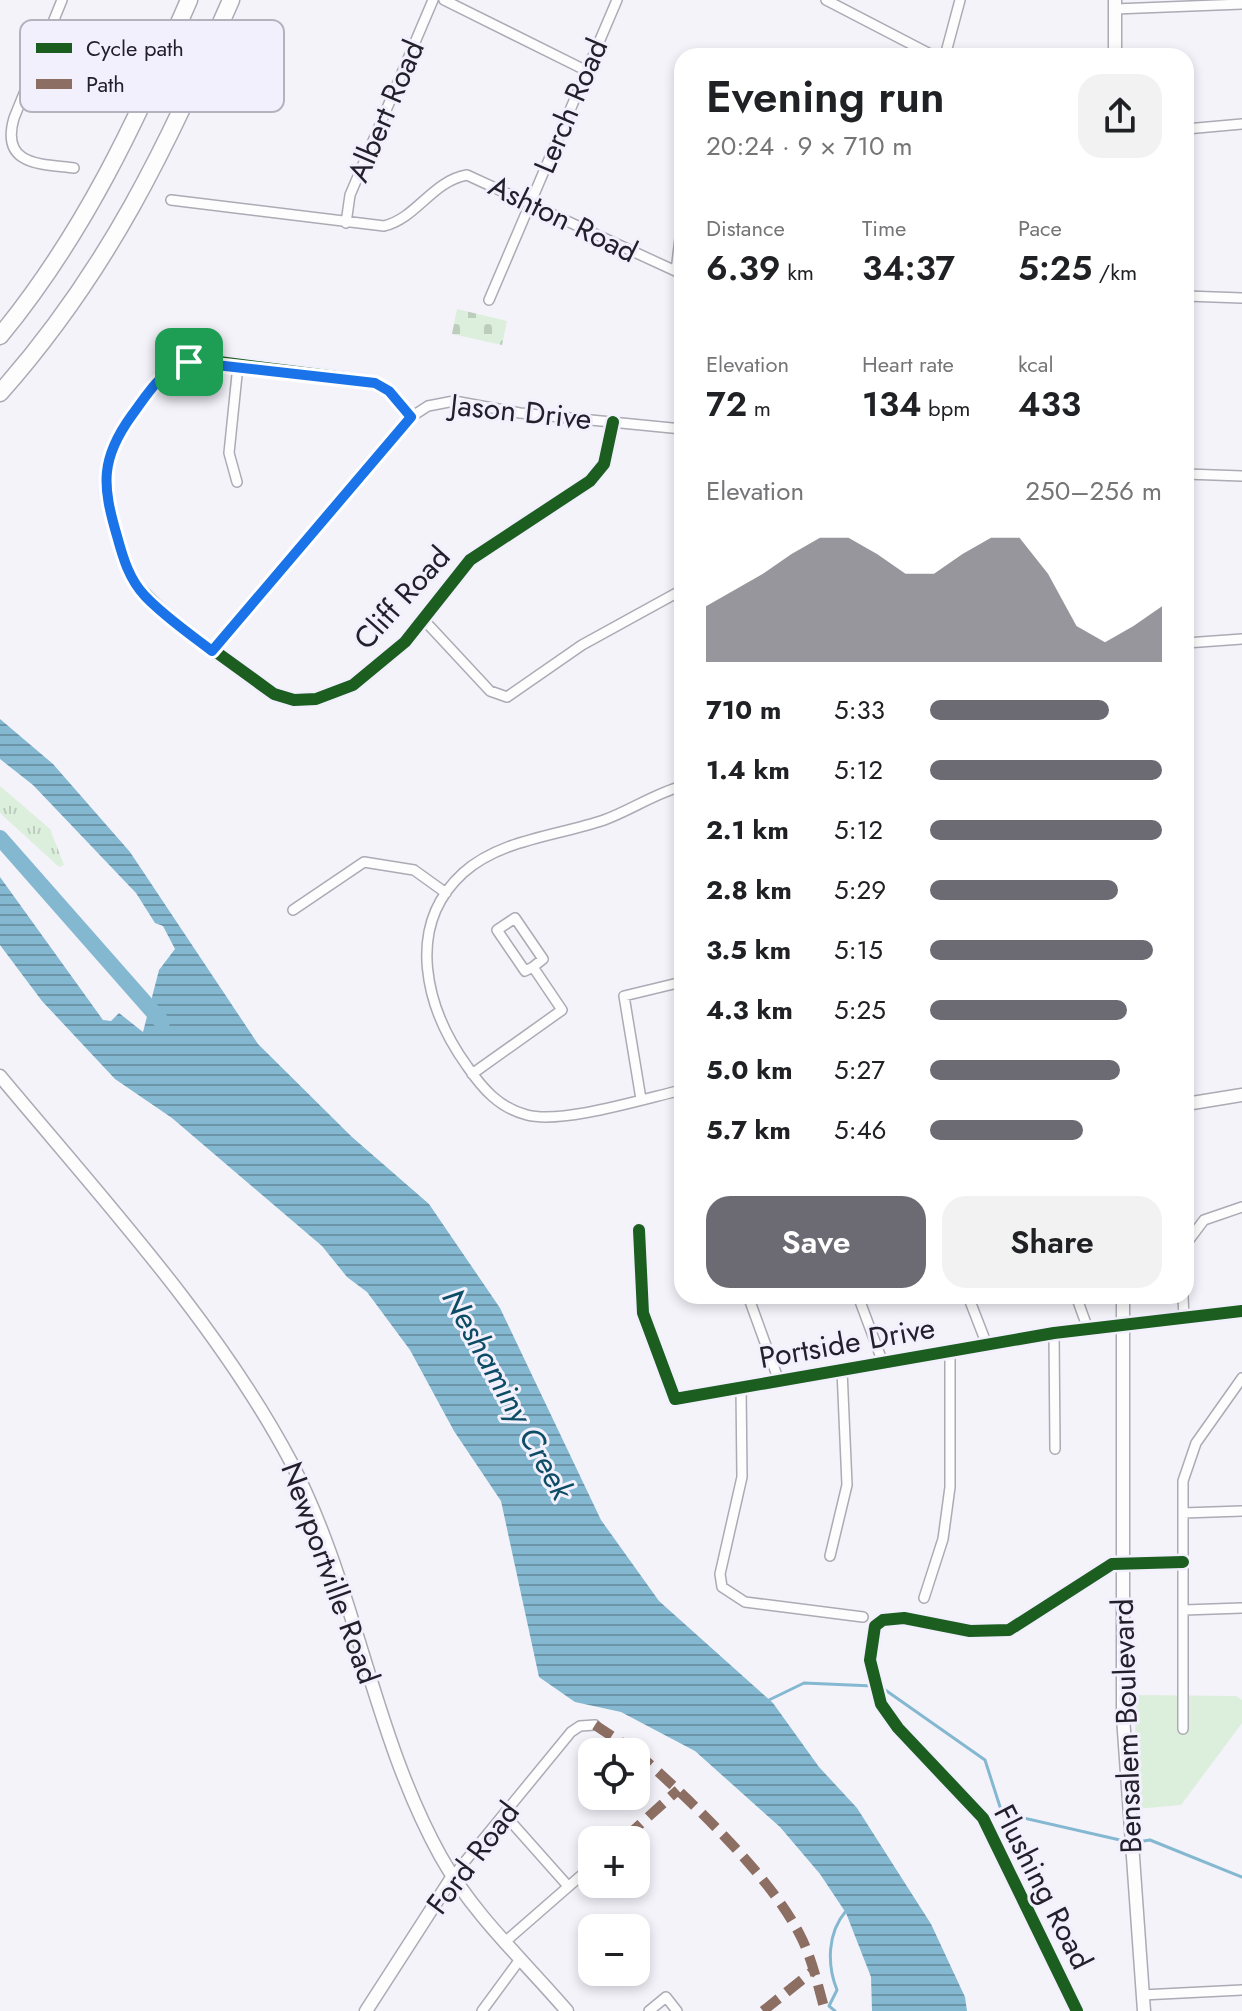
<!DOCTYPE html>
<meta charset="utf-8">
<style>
:root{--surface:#fff;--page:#f2f2f2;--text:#202124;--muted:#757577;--accent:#6c6a73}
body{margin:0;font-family:Jost,sans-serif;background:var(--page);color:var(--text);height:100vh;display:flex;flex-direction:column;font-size:30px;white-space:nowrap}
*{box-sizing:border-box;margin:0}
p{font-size:26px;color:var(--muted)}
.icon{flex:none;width:44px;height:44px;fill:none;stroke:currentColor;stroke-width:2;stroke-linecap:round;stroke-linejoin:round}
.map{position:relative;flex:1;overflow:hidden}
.drawer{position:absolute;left:674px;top:48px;width:520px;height:1256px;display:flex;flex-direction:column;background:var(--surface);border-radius:24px;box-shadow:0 4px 12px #0003}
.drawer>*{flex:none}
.buttons{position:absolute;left:578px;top:1738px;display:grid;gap:16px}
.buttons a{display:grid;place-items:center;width:72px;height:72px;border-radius:16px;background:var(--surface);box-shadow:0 4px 12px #0003;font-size:40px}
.pin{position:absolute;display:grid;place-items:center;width:68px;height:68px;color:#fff;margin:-34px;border-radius:16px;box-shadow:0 4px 12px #0006}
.round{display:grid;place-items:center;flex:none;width:84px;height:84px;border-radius:24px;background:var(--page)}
.headline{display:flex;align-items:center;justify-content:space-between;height:136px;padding:0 32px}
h1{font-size:44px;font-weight:600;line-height:60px}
.metrics{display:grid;grid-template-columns:repeat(3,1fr);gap:12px;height:136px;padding:8px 32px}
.metrics div{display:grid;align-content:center}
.metrics b{font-size:34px;font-weight:600}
.metrics small{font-size:22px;font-weight:400}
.metrics p{font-size:22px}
.chart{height:224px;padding:16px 32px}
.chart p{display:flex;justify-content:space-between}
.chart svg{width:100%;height:144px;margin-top:8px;fill:var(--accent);opacity:.7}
.primary-button{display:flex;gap:16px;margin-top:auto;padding:16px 32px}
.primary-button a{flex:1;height:92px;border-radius:24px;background:var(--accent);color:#fff;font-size:32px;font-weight:600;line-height:92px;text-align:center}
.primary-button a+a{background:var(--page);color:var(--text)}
ul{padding:0 32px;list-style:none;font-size:26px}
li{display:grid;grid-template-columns:128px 96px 1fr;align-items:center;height:60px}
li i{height:20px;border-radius:10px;background:var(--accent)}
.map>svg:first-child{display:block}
.grass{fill:url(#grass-tufts)}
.cemetery{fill:url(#cemetery-stones)}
.green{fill:#dceedc}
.water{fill:url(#water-rules)}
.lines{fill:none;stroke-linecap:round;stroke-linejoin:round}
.stream{stroke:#84b8d1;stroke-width:3}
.river{stroke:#84b8d1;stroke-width:16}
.street-casing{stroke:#acaab4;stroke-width:12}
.secondary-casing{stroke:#acaab4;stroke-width:15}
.highway-casing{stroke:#acaab4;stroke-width:19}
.street{stroke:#fdfdfe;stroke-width:9}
.secondary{stroke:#fdfdfe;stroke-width:12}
.highway{stroke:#fdfdfe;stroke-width:16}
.quiet{stroke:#8d6e63;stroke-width:10;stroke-dasharray:20 10;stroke-linecap:butt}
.cycleway-casing{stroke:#f3f0fd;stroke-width:17}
.cycleway{stroke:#1b5e20;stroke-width:12}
.route-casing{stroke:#fff;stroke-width:16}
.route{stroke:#1a73e8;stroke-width:10}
.labels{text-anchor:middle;stroke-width:6;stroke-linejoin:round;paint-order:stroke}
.street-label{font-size:30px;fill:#23202b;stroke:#f3f0fd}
.water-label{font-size:32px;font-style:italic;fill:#0c4c64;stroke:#f3f0fd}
.key{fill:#f3f0fd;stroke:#b5b2be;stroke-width:2}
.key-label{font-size:22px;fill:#23202b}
</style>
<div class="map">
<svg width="1242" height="2011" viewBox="0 0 1242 2011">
<defs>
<pattern id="grass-tufts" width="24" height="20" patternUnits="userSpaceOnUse" patternTransform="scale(2)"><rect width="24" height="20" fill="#dceedc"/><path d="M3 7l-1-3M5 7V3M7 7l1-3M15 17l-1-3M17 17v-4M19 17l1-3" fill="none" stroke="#bcccbd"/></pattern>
<pattern id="cemetery-stones" width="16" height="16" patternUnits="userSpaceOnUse" patternTransform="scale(2)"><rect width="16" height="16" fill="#dceedc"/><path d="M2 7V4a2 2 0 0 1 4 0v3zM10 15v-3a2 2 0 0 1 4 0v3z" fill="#bcccbd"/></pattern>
<pattern id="water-rules" width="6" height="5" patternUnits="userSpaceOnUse" patternTransform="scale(2)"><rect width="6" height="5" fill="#84b8d1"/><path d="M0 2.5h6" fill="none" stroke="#6c95aa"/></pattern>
</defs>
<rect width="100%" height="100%" fill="#f4f3fa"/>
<path class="grass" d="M0,786L50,829L64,865L59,867L0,813Z"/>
<path class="cemetery" d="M457,309L507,321L502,345L452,334Z"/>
<path class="green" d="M1135,1695L1236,1696L1242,1700V1723L1181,1805L1136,1809Z"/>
<path class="water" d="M0,719L53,764L130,852L258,1044L352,1137L429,1204L500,1308L601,1520L659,1601L773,1703L819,1767L857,1808L931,1924L965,1997L967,2011H872L871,1977L846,1913L820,1874L780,1827L695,1751L621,1712L575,1702L539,1677L501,1501L454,1431L410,1350L367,1292L347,1277L322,1246L172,1118L115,1079L42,1001L0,945V877L103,1020L111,1021L119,1013L143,1032L159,970L175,949L163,926L155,923L136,893L33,785L0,759Z"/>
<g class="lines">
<path class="stream" d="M881,1687L985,1760L1002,1813L1120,1840
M769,1700L804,1683L873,1686
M1137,1842L1150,1840L1242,1877
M835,2011L829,2006L837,1990C827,1965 827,1933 846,1911"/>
<path class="river" d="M0,838L162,1022"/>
<defs>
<path id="street" d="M62,0L14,118C0,166 41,164 74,168
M444,0L587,71
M826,0L934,56
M1115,9L1242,4
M945,56L960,0
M1186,129L1242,124
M171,200L384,226C417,218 432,181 467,175L682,274
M346,223L350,195L433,0
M676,271L682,222
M1186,296L1242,298
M489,300L617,0
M411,417L389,391L368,381L219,362L182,364L159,378L120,432L109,456L105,484L107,502L125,564L135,583L172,620L274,694L294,700L316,699L353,685L405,642L470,560L590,481L604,464L613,422
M1186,474L1242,476
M237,482L229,453L238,365
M423,619L490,691L507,697L582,645L682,590
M1186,643L1242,639
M212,651L411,417L428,406L454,401L520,413L682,429
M682,786C654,794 631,810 604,820C557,836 501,839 463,873C404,927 426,1009 467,1066C482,1088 499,1108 527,1115C563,1124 643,1099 682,1090
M293,910L364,862L414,870L446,893
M472,1074L562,1010L533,967L543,959L515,918L497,930L525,971L533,967
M641,1099L624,996L682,982
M639,1230L643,1313L675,1399L1054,1333L1242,1311
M1186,1244L1204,1220L1242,1207
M748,1296L779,1381
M858,1296L883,1363
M968,1296L987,1345
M1076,1296L1088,1329
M1183,1296L1184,1320
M1054,1333L1055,1449
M741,1387L742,1477L720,1574L722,1587L745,1602L863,1617
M1183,1513L1242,1511
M830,1556L847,1485L842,1370
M924,1598L943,1539L950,1487V1351
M1184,1610L1242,1608
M1183,1729V1481L1196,1443L1242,1378
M504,1814L568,1886
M622,1840L626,1837
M453,1876L571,1732L580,1726L595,1725
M506,1941L592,1866
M1142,1995L1242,1990
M482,2011L521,1958
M649,2011L666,1997L677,2011
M1077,2011L983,1818L898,1728L881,1704L870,1660L875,1626L883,1620L904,1618L970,1631L1009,1630L1112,1564L1183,1562"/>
<path id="secondary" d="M1115,0V56
M0,1076C100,1196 218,1324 291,1462C356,1587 372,1733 441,1857C473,1914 525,1962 567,2011
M1186,1104L1242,1095
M1123,1296V1717L1144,2011
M366,2011L453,1876"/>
<path id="highway" d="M0,336C84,234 137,120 189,0
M0,393C109,270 166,148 231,0"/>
</defs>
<use href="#street" class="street-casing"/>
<use href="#secondary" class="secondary-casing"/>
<use href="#highway" class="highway-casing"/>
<use href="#street" class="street"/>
<use href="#secondary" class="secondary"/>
<use href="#highway" class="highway"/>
<path class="quiet" d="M595,1725L636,1752
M636,1752C688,1798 769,1874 800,1935C812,1958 818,1986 825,2011
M626,1837L678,1790
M763,2011L813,1971"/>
<defs>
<path id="cycleway" d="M411,417L389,391L368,381L219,362L182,364L159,378L120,432L109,456L105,484L107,502L125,564L135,583L172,620L274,694L294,700L316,699L353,685L405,642L470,560L590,481L604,464L613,422
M639,1230L643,1313L675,1399L1054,1333L1242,1311
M1077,2011L983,1818L898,1728L881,1704L870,1660L875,1626L883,1620L904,1618L970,1631L1009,1630L1112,1564L1183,1562"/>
</defs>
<use href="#cycleway" class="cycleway-casing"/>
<use href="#cycleway" class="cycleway"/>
</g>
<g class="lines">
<defs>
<path id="route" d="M189,362L375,383L389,391L411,417L212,651C190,634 165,617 145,596C129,579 123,558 117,536C102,485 100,459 132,415C149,392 161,370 189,362Z"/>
</defs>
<use href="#route" class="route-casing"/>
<use href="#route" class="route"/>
</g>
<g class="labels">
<g class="street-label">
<text transform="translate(571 106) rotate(-67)" y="10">Lerch Road</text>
<text transform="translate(386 111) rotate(-67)" y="10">Albert Road</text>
<text transform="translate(563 219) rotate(26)" y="10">Ashton Road</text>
<text transform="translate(521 412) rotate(6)" y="10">Jason Drive</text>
<text transform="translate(402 598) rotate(-48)" y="10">Cliff Road</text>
<text transform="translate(847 1343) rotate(-10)" y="10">Portside Drive</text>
<text transform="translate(330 1573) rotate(70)" y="10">Newportville Road</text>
<text transform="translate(1127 1726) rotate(-92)" y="10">Bensalem Boulevard</text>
<text transform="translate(473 1858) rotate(-53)" y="10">Ford Road</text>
<text transform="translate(1043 1887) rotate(63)" y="10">Flushing Road</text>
</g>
<g class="water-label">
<text transform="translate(508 1394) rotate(61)" y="11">Neshaminy Creek</text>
</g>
</g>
<rect x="20" y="20" width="264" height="92" rx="12" class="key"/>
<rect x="36" y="43" width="36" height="10" fill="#1b5e20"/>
<rect x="36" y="79" width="36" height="10" fill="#8d6e63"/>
<g class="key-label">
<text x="86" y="56">Cycle path</text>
<text x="86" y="92">Path</text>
</g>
</svg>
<div class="buttons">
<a><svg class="icon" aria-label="locate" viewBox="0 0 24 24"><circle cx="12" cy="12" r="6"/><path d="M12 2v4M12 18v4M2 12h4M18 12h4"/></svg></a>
<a>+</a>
<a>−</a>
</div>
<div class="pin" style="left:189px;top:362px;background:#1e9e55"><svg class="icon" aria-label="arrive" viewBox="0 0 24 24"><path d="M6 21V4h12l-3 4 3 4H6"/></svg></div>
<section class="drawer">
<div class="headline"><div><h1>Evening run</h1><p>20:24 · 9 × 710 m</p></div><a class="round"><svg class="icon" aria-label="share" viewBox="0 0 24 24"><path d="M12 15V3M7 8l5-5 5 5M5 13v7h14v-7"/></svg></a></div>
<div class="metrics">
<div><p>Distance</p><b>6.39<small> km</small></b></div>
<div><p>Time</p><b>34:37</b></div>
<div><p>Pace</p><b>5:25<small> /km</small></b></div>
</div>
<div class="metrics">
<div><p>Elevation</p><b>72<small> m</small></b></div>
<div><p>Heart rate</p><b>134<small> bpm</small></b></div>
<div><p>kcal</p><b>433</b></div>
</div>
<div class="chart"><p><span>Elevation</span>250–256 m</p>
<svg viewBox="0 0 160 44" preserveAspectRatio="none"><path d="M0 44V27L10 22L20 17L30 11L40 6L50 6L60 11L70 17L80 17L90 11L100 6L110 6L120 17L130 33L140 38L150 33L160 27V44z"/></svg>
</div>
<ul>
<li><b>710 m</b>5:33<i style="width:77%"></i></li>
<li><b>1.4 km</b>5:12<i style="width:100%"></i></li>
<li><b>2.1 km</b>5:12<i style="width:100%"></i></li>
<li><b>2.8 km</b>5:29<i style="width:81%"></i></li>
<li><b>3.5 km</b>5:15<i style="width:96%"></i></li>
<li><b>4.3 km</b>5:25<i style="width:85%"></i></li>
<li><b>5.0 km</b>5:27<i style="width:82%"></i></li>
<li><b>5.7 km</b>5:46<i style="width:66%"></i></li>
</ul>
<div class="primary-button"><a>Save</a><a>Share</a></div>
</section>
</div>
